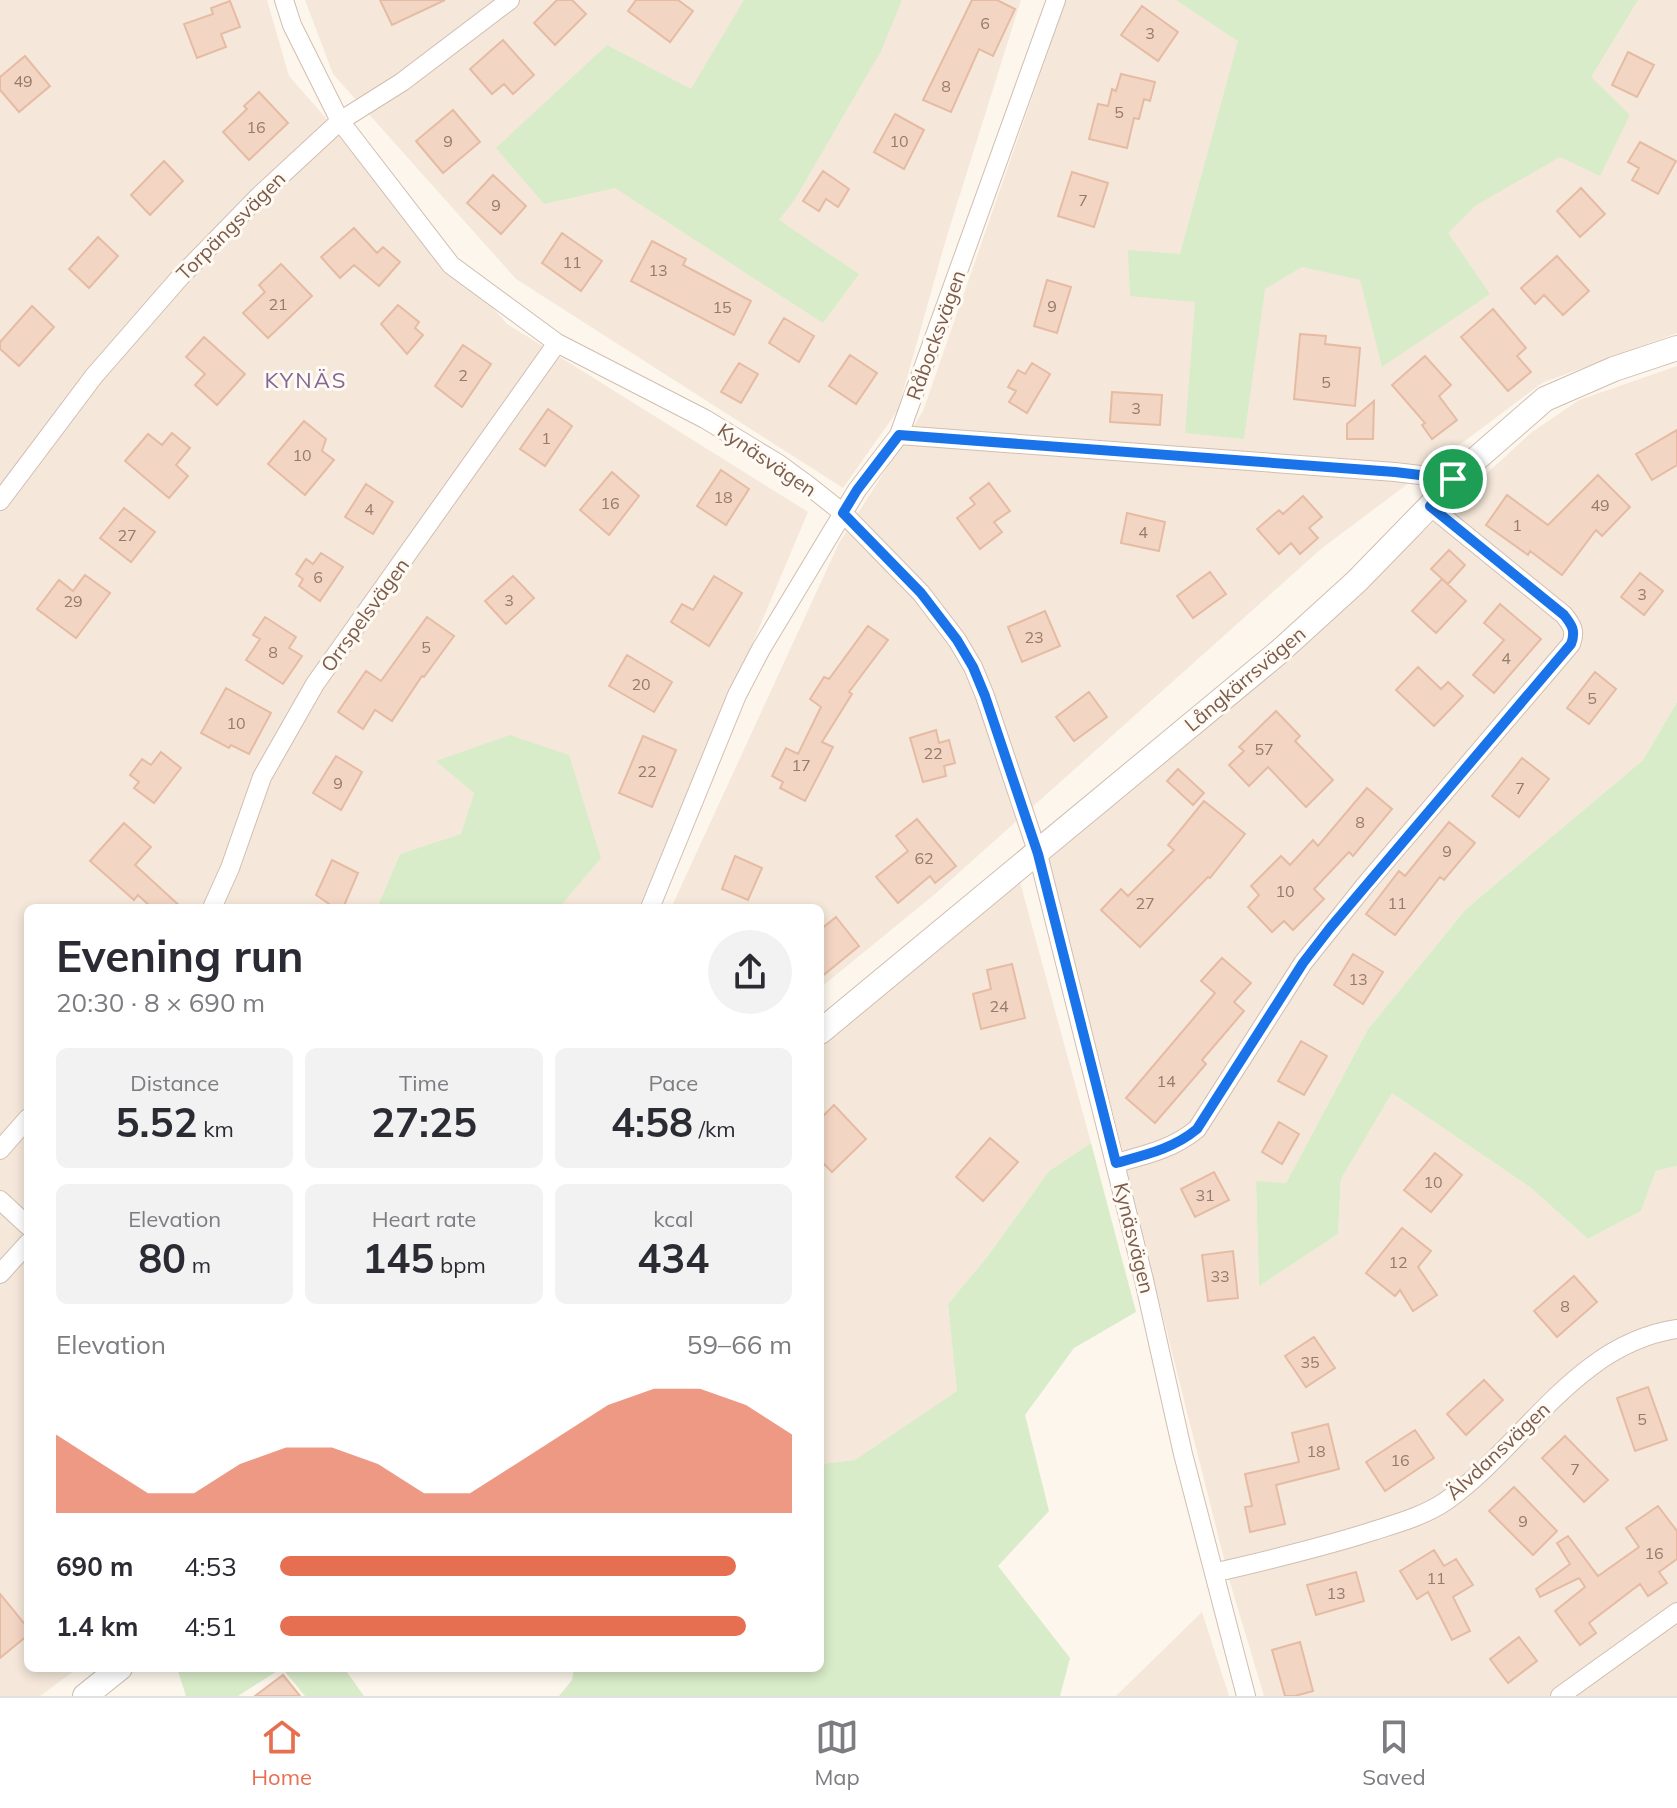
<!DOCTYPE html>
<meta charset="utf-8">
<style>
:root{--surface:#fff;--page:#f2f2f3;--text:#2b2b33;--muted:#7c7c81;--line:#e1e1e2;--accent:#e76f51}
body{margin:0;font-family:Mulish,sans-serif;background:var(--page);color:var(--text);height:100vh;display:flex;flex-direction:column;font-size:30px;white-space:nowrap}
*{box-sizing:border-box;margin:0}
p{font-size:26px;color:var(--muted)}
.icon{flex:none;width:44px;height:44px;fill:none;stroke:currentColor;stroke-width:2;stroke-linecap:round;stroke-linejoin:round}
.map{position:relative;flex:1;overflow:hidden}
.sheet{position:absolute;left:24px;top:904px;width:800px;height:768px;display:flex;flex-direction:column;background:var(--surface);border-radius:12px;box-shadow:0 4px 12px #0003}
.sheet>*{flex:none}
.pin{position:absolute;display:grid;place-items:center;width:68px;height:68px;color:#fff;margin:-34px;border:4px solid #fff;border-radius:50%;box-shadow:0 2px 8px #0007}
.round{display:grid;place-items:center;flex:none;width:84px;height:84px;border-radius:42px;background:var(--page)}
.summary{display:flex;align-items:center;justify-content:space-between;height:136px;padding:0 32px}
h1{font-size:44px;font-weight:700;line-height:60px}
.figures{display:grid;grid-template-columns:repeat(3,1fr);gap:12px;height:136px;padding:8px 32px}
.figures div{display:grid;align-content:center;border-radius:12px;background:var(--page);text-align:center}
.figures b{font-size:40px;font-weight:700}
.figures small{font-size:22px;font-weight:400}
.figures p{font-size:22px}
.chart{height:224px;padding:16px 32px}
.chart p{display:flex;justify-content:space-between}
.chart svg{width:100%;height:144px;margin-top:8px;fill:var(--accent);opacity:.7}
ul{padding:0 32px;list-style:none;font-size:26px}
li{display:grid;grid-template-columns:128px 96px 1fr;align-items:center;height:60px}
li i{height:20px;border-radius:10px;background:var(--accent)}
.menu{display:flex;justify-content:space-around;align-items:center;height:112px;border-top:2px solid var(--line);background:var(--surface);font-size:22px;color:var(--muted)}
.menu a{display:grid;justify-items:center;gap:4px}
.menu .on{color:var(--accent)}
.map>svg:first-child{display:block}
.residential{fill:#f5e8da}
.green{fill:#d8ecc9}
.building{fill:#f3d5c3;stroke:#e6bba3;stroke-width:2}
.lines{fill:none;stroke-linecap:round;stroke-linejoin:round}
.minor-casing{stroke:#d1beb0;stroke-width:20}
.tertiary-casing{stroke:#d1beb0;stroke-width:26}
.minor{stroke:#fff;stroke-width:18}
.tertiary{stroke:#fff;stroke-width:24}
.route-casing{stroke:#fff;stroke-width:16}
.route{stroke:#1a73e8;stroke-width:10}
.labels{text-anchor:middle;stroke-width:6;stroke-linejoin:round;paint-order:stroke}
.number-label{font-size:16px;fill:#987a6a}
.street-label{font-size:20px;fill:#7a5c4d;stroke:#fffaf3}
.neighbourhood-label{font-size:22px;letter-spacing:2px;fill:#846695;stroke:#fffaf3}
</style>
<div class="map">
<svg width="1677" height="1696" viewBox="0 0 1677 1696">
<rect width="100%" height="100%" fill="#fdf6ec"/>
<path class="residential" d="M0,0H267L289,76L507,324L808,512L641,908H559L601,857L437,760L474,793L461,835L400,854L377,908H28V1668H78L40,1696H0Z
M305,0H1021L946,239L898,410L843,488L516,279L333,74Z
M1066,0H1677V333L1542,383L1321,549L935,894L820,988V908H671L839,543L923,411Z
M1677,366V702L1643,760L1466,909L1368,1029L1286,1183L1256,1182L1259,1285L1338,1234L1341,1179L1392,1093L1531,1188L1588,1239L1641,1211L1656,1171L1677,1166V1696H1264L1229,1579L1047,856L1229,710L1532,432L1579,400Z
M1016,867L1091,1143L1049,1171L987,1257L948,1304L958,1391L855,1460L820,1464V1042Z
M1202,1612L1229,1696H1116Z"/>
<path class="green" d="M744,0H902L881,51L795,199L779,220L859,274L823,323L615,188L544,204L496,148L607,45L691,89Z
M1176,0H1638L1591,77L1630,115L1600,176L1560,157L1475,206L1448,233L1490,294L1382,367L1360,280L1302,267L1265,289L1244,439L1185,433L1195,302L1130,296L1128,250L1180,254L1238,41Z
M1677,702V1166L1656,1171L1641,1211L1588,1239L1531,1188L1392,1093L1341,1179L1338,1234L1259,1286L1256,1181L1286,1183L1368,1029L1466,909L1643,760Z
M510,735L569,755L601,858L559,908H377L400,854L461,834L474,793L436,761Z
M1091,1143L1136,1312L1074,1348L1025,1415L1049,1511L998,1566L1070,1658L1060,1696H559L572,1680L574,1668H820V1464L855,1460L957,1391L948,1304L987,1257L1049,1171Z
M177,1668H282L238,1696H186Z
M282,1668H344L364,1696H305Z"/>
<path class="building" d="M380,0H445L392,25Z
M557,0H572L586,14L555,45L534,23Z
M636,0H678L693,11L670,42L628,11Z
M972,0H997L1015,9L993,56L979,49L951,112L923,100Z
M230,1L240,27L221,34L226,47L197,58L184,24L213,14L211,8Z
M1142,6L1178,32L1158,61L1121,35Z
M503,40L534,75L513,94L504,84L492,94L470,69Z
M1628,52L1654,65L1637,97L1612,85Z
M25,56L50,86L19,112L0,90V77Z
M1121,74L1155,82L1150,101L1144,99L1139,119L1134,118L1127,148L1089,139L1098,104L1108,106L1112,89L1116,91Z
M259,92L288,123L249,160L223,132L247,109L244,106Z
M453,110L480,142L443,173L416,141Z
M895,114L924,130L904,169L874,152Z
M1640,142L1676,161L1658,194L1632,180L1639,168L1628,162Z
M164,161L183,181L150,215L131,195Z
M823,171L849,189L838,207L826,199L819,211L803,201Z
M1072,172L1108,183L1094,227L1058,216Z
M493,175L526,206L501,234L467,203Z
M1581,188L1605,214L1580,237L1557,211Z
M354,228L377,253L383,247L400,262L379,286L354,265L340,278L321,257Z
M562,233L602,261L581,291L542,263Z
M98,237L118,256L89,288L69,269Z
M652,241L686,259L683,265L751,301L734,335L631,281Z
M1557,256L1589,291L1563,315L1544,295L1535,304L1521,288Z
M281,264L312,296L268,338L243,313L265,292L259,285Z
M1047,280L1071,287L1057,333L1034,326Z
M398,305L419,322L415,328L423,335L407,354L381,324Z
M32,306L54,327L19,366L0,349V342Z
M1493,309L1526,348L1517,356L1531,372L1508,391L1461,337Z
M784,318L814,336L799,362L769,343Z
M1300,334L1326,336L1325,344L1360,348L1355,406L1294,399Z
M204,337L245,374L217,405L195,385L205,374L186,357Z
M463,345L491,364L462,407L435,386Z
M850,355L877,373L856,404L829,386Z
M1425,356L1451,385L1439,396L1457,420L1432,439L1422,425L1425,423L1392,385Z
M739,363L758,374L741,403L721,392Z
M1032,363L1050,374L1027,413L1009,402L1016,391L1008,387L1018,370L1025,374Z
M1112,392L1162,395L1160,425L1110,422Z
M1374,401L1373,439H1347V424Z
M548,409L572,426L545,466L520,449Z
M304,421L326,439L322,451L334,460L305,495L268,464Z
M1677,430V465L1652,480L1636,454Z
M172,433L190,448L176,465L188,476L169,498L125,461L148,434L162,445Z
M721,470L749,489L726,525L697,506Z
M612,472L639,496L609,535L580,510Z
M1598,475L1630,507L1602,536L1596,530L1562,575L1530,551L1528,555L1486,525L1507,495L1548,525Z
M989,483L1010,511L994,522L1002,532L980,549L957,518L975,504L970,498Z
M366,484L393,502L373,534L345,517Z
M1303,496L1322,517L1309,528L1318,538L1300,554L1291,543L1279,554L1257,529L1279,510L1283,514Z
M124,508L155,532L131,562L100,538Z
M1127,513L1165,522L1159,551L1121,543Z
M1449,550L1465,565L1448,584L1431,569Z
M321,553L343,567L320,601L299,586L303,579L296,574L306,559L313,564Z
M1210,572L1226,594L1193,618L1177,596Z
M1640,573L1663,591L1644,615L1621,597Z
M85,575L110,593L76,638L37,609L59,580L73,591Z
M513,576L534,598L506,624L485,601Z
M714,576L742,593L709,646L671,622L682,604L693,610Z
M1442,579L1466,601L1436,633L1412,611Z
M1500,604L1541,639L1494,693L1473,675L1504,640L1484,623Z
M1045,611L1060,646L1022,662L1008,627Z
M265,617L296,637L289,648L302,656L283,684L246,660L260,639L253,635Z
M427,617L454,636L424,677L422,676L392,721L375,710L363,729L338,712L366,671L381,681Z
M868,626L888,640L849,692L852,694L822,742L833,747L805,801L780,788L783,782L772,776L786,748L798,754L821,707L810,699L824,677L829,679Z
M627,655L672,682L654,712L609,686Z
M1418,667L1441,689L1448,682L1463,696L1434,726L1396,690Z
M1595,672L1616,689L1589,724L1567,708Z
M226,688L271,713L249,754L231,745L229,748L201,733Z
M1089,692L1107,717L1074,741L1056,717Z
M1276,711L1300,736L1295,741L1333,780L1306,807L1268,767L1249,786L1229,765L1244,751L1239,747Z
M936,730L939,743L949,740L955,763L944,766L946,776L923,782L910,738Z
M643,736L676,750L652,807L619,793Z
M161,752L181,768L154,803L134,788L139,782L130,775L142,759L151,765Z
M336,756L362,772L341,810L313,793Z
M1522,758L1549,779L1519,817L1492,796Z
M1178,769L1204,793L1193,805L1167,781Z
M1367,788L1392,809L1353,856L1349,852L1314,889L1324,899L1293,930L1284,921L1272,932L1248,907L1259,895L1251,886L1281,856L1290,865L1313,840L1318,846Z
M1204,801L1245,834L1210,878L1208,877L1140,947L1101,910L1121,889L1128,896L1174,850L1168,845Z
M917,819L956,866L935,883L930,876L898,903L876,877L908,851L896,836Z
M1449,822L1475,843L1444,880L1440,877L1395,935L1366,914L1399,871L1405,876Z
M124,823L151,847L135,865L182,908H152L138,895L134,900L90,861Z
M735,856L762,868L748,900L722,889Z
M332,860L358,873L343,908H335L316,895Z
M836,917L859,946L820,978V930Z
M1353,954L1383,972L1363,1004L1334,985Z
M1222,958L1251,983L1234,1002L1244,1011L1202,1060L1206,1064L1155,1123L1126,1098L1215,993L1201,981Z
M1012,964L1025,1018L981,1029L973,994L991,989L987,970Z
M1301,1041L1327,1056L1304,1095L1278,1081Z
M834,1105L866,1139L832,1172L820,1160V1119Z
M1279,1122L1299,1134L1282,1164L1262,1152Z
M990,1138L1018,1162L983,1201L956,1177Z
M1435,1153L1462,1175L1431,1212L1404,1190Z
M1214,1172L1229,1200L1195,1217L1181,1189Z
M1402,1228L1431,1251L1418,1267L1437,1295L1413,1311L1400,1290L1395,1296L1366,1273Z
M1233,1251L1238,1298L1208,1301L1202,1255Z
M1574,1276L1597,1302L1557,1337L1534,1311Z
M1314,1337L1335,1368L1306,1387L1285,1356Z
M1484,1380L1503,1400L1466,1435L1447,1414Z
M1648,1387L1667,1440L1635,1451L1617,1398Z
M1328,1424L1339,1469L1276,1485L1285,1524L1250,1532L1245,1507L1252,1506L1245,1474L1299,1462L1292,1433Z
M1415,1430L1434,1458L1385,1491L1366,1462Z
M1565,1436L1608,1480L1584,1502L1542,1458Z
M1514,1487L1557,1531L1533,1555L1489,1511Z
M1658,1506L1677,1531V1559L1659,1572L1667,1583L1648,1596L1640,1584L1589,1623L1596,1633L1580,1645L1555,1611L1585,1587L1579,1578L1540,1597L1536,1589L1570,1564L1557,1543L1568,1536L1598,1576L1639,1547L1626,1528Z
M1434,1550L1444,1566L1456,1559L1473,1585L1453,1597L1470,1631L1452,1640L1428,1592L1417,1599L1400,1571Z
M1356,1572L1364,1601L1316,1615L1307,1585Z
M0,1594L28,1628V1635L0,1658Z
M1519,1637L1537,1661L1508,1683L1490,1659Z
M1300,1642L1313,1691L1295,1696H1285L1272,1650Z
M283,1675L300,1696H255Z"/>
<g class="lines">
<defs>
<path id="minor" d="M284,0L292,25L340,121L451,265L557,343L705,419L779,464L809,486L843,513L921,593L957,640L973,667L985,696L1038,854L1144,1280L1183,1454L1246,1696
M899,435L1395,472L1453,479
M0,501L94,376L182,275L259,196L340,121L402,82L510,0
M212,908L230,868L262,777L315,684L557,343
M650,908L737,695L761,649L857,490L899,435L1056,0
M0,1150L28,1118
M1116,1163C1145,1155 1173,1149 1197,1129L1303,963L1366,884L1571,644C1576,631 1572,625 1564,615L1430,506
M0,1200L28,1226
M0,1274L28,1243
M1214,1573C1268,1560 1321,1548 1373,1531C1398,1523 1424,1516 1446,1501C1524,1446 1575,1344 1677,1329
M1560,1696L1677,1612"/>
<path id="tertiary" d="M820,1032L1279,652L1357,581L1430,506L1453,479L1545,399L1614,369L1677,348
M85,1696L120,1668"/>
</defs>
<use href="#minor" class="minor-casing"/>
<use href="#tertiary" class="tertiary-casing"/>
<use href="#minor" class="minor"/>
<use href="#tertiary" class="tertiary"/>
</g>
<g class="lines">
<defs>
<path id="route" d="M899,435L1395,472L1453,479L1430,506L1564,615C1572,625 1576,631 1571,644L1330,928L1303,963L1197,1129C1173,1149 1145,1155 1116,1163L1038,854L985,696L973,667L957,640L921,593L843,513L857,490Z"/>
</defs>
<use href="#route" class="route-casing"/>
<use href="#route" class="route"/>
</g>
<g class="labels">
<g class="number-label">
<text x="985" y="29">6</text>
<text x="1150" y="39">3</text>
<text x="23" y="87">49</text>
<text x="946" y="92">8</text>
<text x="1119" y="118">5</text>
<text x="256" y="133">16</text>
<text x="448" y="147">9</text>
<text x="899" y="147">10</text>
<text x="1083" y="206">7</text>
<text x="496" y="211">9</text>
<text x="572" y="268">11</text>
<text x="658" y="276">13</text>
<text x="278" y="310">21</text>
<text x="1052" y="312">9</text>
<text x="722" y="313">15</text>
<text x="463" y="381">2</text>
<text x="1326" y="388">5</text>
<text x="1136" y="414">3</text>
<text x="546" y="444">1</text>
<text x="302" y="461">10</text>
<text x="723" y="503">18</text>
<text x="610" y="509">16</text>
<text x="1600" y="511">49</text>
<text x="369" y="515">4</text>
<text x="1517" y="531">1</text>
<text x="1143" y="538">4</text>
<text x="127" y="541">27</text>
<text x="318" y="583">6</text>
<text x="1642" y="600">3</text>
<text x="509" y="606">3</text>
<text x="73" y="607">29</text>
<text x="1034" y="643">23</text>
<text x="426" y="653">5</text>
<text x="273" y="658">8</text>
<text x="1506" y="664">4</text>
<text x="641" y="690">20</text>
<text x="1592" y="704">5</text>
<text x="236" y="729">10</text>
<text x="1264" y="755">57</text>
<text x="933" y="759">22</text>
<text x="801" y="771">17</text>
<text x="647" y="777">22</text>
<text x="338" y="789">9</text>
<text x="1520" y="794">7</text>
<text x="1360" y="828">8</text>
<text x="1447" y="857">9</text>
<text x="924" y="864">62</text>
<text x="1285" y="897">10</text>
<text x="1145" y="909">27</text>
<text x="1397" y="909">11</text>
<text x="1358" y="985">13</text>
<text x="999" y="1012">24</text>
<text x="1166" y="1087">14</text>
<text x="1433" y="1188">10</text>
<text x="1205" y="1201">31</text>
<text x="1398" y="1268">12</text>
<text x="1220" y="1282">33</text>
<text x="1565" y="1312">8</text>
<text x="1310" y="1368">35</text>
<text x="1642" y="1425">5</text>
<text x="1316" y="1457">18</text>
<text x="1400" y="1466">16</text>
<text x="1575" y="1475">7</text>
<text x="1523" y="1527">9</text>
<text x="1654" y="1559">16</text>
<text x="1436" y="1584">11</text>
<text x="1336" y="1599">13</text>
</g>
<g class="street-label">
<text transform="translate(231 226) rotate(-45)" y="7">Torpängsvägen</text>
<text transform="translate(936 335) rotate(-70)" y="7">Råbocksvägen</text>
<text transform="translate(767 460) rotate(34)" y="7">Kynäsvägen</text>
<text transform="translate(365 615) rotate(-54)" y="7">Orrspelsvägen</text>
<text transform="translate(1245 679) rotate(-40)" y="7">Långkärrsvägen</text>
<text transform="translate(1134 1238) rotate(76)" y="7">Kynäsvägen</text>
<text transform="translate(1498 1451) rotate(-43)" y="7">Älvdansvägen</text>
</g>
<g class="neighbourhood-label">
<text x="306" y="388">KYNÄS</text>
</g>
</g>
</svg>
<div class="pin" style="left:1453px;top:479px;background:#1e9e55"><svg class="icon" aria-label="arrive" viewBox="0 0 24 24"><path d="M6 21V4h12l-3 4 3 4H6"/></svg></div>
<section class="sheet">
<div class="summary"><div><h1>Evening run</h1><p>20:30 · 8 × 690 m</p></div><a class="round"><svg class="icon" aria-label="share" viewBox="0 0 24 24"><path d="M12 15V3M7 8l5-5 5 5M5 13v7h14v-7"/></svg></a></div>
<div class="figures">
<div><p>Distance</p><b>5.52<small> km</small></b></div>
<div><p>Time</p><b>27:25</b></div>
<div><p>Pace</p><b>4:58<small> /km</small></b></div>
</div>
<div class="figures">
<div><p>Elevation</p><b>80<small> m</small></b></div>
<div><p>Heart rate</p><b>145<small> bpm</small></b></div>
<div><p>kcal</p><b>434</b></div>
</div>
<div class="chart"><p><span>Elevation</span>59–66 m</p>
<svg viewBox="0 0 160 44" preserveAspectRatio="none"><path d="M0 44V20L10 29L20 38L30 38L40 29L50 24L60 24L70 29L80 38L90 38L100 29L110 20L120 11L130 6L140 6L150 11L160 20V44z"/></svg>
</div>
<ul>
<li><b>690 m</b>4:53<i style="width:89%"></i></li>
<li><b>1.4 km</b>4:51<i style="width:91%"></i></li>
</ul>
</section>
</div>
<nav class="menu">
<a class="on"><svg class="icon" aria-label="home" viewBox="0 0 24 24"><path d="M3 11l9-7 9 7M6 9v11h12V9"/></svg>Home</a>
<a><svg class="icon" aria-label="map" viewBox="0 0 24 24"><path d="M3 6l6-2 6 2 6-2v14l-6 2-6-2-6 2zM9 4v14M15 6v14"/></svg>Map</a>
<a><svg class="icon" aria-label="saved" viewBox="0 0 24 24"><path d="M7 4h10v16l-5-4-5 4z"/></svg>Saved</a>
</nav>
